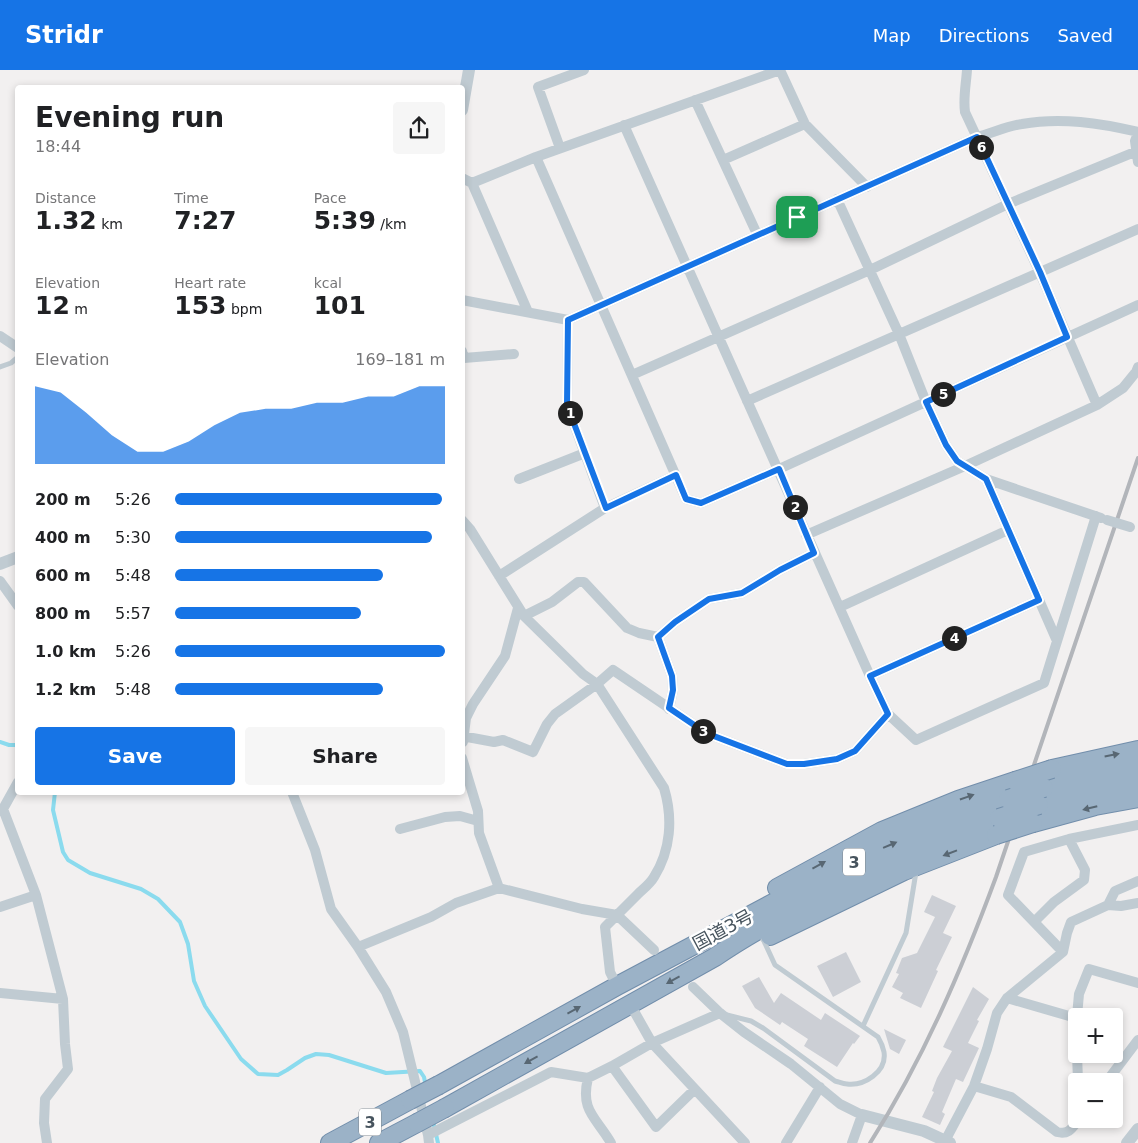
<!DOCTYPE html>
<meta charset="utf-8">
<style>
:root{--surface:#fff;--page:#f6f6f6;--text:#202124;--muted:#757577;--accent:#1674e6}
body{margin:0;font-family:"DejaVu Sans","Noto Sans JP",sans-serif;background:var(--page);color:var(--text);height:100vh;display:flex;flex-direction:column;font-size:19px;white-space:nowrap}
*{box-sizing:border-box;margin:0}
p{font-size:16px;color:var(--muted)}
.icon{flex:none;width:28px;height:28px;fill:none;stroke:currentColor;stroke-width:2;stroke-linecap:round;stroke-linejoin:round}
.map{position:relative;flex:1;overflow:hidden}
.panel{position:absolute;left:15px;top:15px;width:450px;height:710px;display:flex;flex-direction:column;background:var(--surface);border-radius:5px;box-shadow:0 2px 8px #0003}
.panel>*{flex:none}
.controls{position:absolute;left:1068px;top:938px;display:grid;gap:10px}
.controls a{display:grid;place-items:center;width:55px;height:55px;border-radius:5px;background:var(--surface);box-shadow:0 2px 8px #0003;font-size:25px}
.pin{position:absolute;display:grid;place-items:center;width:42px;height:42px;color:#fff;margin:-21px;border-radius:10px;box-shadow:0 2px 8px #0006}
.km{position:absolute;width:25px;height:25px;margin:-12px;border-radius:50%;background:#222;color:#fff;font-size:14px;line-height:25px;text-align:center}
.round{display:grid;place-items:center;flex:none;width:52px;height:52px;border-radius:5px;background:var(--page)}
.summary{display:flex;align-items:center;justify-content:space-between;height:85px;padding:0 20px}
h1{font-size:28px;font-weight:700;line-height:38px}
.metrics{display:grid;grid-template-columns:repeat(3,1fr);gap:8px;height:85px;padding:5px 20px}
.metrics div{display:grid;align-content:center}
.metrics b{font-size:25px;font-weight:700}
.metrics small{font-size:14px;font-weight:400}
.metrics p{font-size:14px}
.chart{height:140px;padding:10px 20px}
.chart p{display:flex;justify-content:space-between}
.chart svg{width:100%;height:90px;margin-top:5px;fill:var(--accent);opacity:.7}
.primary-button{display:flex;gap:10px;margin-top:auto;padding:10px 20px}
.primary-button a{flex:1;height:58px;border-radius:5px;background:var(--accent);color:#fff;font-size:20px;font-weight:700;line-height:58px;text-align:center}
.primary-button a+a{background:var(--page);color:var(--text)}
ul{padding:0 20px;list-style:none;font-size:16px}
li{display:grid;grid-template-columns:80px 60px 1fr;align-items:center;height:38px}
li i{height:12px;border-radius:6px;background:var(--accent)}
header{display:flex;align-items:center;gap:30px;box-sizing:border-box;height:70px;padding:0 25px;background:var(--accent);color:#fff}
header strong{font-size:24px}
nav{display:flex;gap:28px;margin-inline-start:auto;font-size:18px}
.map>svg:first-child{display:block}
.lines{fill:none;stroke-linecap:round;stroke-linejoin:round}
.stream{stroke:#8bdbee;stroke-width:4}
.building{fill:#cccfd5}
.trunk-casing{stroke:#728eab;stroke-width:20}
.service{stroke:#c0cbd2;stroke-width:5}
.minor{stroke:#c0cbd2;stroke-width:10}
.tertiary{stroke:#c0cbd2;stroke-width:12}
.trunk{stroke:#9bb2c7;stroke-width:18}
.rail{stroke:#b2b5ba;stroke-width:4}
.trunk-bridge-casing{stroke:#728eab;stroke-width:20;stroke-linecap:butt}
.minor-bridge{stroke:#c0cbd2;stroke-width:10}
.trunk-bridge{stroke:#9bb2c7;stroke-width:18}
.oneway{fill:#586773}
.route-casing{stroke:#fff;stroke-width:10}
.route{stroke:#1674e6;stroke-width:6}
.labels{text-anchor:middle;stroke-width:5;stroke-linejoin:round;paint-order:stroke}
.shield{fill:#fff;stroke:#7e878e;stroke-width:1}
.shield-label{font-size:16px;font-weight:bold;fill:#47545e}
.street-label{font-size:18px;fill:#47545e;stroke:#fff}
</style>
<header>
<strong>Stridr</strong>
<nav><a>Map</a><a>Directions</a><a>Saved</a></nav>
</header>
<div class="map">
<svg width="1138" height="1073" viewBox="0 0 1138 1073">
<rect width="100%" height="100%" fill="#f2f0f0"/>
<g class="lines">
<path class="stream" d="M0,672L9,675H18
M55,722L53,740L63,782L68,790L90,803L141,819L158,829L180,852L188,874L194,911L205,936L241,989L258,1004L278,1005L287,1000L305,988L316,984L329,985L386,1003L420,1001L424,1007L426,1017
M433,1051L438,1073"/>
</g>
<path class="building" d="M932,825L956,836L943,863L952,867L936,900L938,901L921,938L900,928L903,923L892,917L899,904L896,903L902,888L917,883L935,847L924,842Z
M846,882L861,912L833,927L817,896Z
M759,907L774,933L781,923L821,950L825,943L860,966L854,974L853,973L837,997L804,976L808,969L782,952L780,955L755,938L742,916Z
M973,917L989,929L977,950L979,951L968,973L979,978L963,1012L956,1009L942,1042L945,1044L940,1055L922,1047L934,1022L932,1021L937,1008L952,981L943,977Z
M884,959L906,970L899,984L890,979Z"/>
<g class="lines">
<defs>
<path id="trunk" d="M1052,699L1138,680
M1044,718L1102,703L1138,696
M1039,735L1092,720L1138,712
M1033,753L1095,736L1138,728
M777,818L882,761L958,730L1015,711
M770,866L904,801L996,765
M439,1015L617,916L790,824L882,778L933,756L1008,729
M445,1038L715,887C753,861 794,840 835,819C888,792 942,768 999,748
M330,1073L410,1030
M379,1073L417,1053"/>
</defs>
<use href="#trunk" class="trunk-casing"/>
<path class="service" d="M0,297L11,293L18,287
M727,945L751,951L763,958L835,1011C839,1012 843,1014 847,1014C864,1016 887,1002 884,982C883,977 881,972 878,967L775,895L763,869
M863,956L906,863L916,802"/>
<path class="minor" d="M780,0L805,54L867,117
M967,0C966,15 963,28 965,42L1040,203L1097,335
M695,30L757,164
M624,55L870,606L888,644L916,670L1044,613L1096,446
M1138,63L1135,71L1138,92
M560,78L538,17L584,0
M536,87L686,429L701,433L779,399L1138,235
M723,90L805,54
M462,108L472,113L536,87L780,0
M472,113L528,242
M837,129L899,264L926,332L946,375L957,391L986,409L1101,448
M462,230L568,250L977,67C992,63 1007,56 1022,54C1061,47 1100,53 1138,62
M568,250L567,335L605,438
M0,266L18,278
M462,281L464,288L514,284
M632,305L870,200L1008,134L1137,81
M747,331L1138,159
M519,409L585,383
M986,409L1057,571
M462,450L470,459L524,546L583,604L597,614L664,718C673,748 671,780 654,807C650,814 643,819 638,824C627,835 616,846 605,857L610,902L617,916
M806,465L965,396L1097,335L1123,318L1136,302L1138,297
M499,506L605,438L676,405
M0,511L18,536
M840,537L1008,460
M524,546L552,532L578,512H584L627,558L639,563L658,567
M870,606L1039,530
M669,639L673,620L672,606L658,567L675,552L709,529L742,523L780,500L814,483
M462,666L494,672L503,670L533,682L547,654L555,644L597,614L613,600L706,663L787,694H804L837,689L855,681L888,644
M463,672L466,648L473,634L505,586L518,538
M462,688L478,741L479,763L499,818
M292,722L315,780L331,839L358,877L386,922L403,962L428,1065L429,1073
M3,739L36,825L63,929L65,974L68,999L45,1029L44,1053L47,1073
M0,741L3,739L18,712
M400,759L445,747L460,746L478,751
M1108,835L1121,836L1138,833
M0,837L36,825
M1035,851L1054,832L1084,810L1085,800L1069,769
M358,877L431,847L456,833L499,818L582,839L617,845L654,880
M1063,882L1008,825L1024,782L1069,769L1138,755
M693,917L720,943L744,962L791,994L840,1034L862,1045L852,1073
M0,923L63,929
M1007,928L1076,948
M630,934L652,973L745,1073
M1077,946L1079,924L1089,899L1138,913
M1077,984L1078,1011
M612,996L656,1057L694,1020
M588,1008C580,1041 596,1047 611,1073
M1107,1011L1138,970
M974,1016L1011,1027L1057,1062C1069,1065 1072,1058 1079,1049
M428,1065L551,1002L588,1008L612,996L652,973L720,943
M945,1071L974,1016L987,979L997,943L1007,928L1063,882L1067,863L1071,852L1108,835L1115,821L1138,811
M786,1073L820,1017"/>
<path class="tertiary" d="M462,40L469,0
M0,494L18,487
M862,1045L924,1061L950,1073
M1127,1073L1138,1059"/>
<use href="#trunk" class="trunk"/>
<path class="rail" d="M870,1073C923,990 962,899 996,807L1138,388"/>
<defs>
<path id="trunk-bridge" d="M1015,711L1052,699
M1008,729L1044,718
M999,748L1039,735
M996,765L1033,753
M410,1030L439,1015
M417,1053L445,1038"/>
</defs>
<use href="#trunk-bridge" class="trunk-bridge-casing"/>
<path class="minor-bridge" d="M1107,450L1130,457"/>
<use href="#trunk-bridge" class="trunk-bridge"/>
</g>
<defs><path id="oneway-solid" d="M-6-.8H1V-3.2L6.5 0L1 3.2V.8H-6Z" transform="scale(1.25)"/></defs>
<g class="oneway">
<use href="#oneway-solid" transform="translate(1112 685) rotate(-11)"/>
<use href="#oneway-solid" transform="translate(967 727) rotate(-19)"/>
<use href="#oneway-solid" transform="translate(1090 738) rotate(166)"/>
<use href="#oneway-solid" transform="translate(890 775) rotate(-23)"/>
<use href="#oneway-solid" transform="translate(950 783) rotate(159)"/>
<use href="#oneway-solid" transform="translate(819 795) rotate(-29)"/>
<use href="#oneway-solid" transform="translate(673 910) rotate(151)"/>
<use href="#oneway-solid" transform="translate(574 940) rotate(-29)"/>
<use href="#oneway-solid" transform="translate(531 990) rotate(151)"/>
</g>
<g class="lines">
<defs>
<path id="route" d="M977,67L1040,202L1067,267L926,332L946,375L957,391L986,409L1039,530L870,606L888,644L855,681L837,689L804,694H787L706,663L669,638L673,620L672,606L658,567L675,552L709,529L742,523L780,500L814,483L779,399L701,433L686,429L676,405L606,438L567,335L568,250Z"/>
</defs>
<use href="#route" class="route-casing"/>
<use href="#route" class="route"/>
</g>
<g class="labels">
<g class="shield">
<rect x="843" y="778.5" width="22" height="27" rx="4"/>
<rect x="359" y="1038.5" width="22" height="27" rx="4"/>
</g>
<g class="shield-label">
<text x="854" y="798">3</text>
<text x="370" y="1058">3</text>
</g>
<g class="street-label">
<text transform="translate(723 860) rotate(-28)" y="6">国道3号</text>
</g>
</g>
</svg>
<div class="controls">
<a>+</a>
<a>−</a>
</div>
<div class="pin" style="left:797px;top:147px;background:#1e9e55"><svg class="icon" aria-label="arrive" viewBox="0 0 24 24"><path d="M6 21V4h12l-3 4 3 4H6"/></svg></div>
<b class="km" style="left:570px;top:343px">1</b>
<b class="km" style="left:795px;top:437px">2</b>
<b class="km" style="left:703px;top:661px">3</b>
<b class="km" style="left:954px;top:568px">4</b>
<b class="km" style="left:943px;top:324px">5</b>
<b class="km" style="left:981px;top:77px">6</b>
<section class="panel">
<div class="summary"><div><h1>Evening run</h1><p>18:44</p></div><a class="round"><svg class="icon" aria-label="share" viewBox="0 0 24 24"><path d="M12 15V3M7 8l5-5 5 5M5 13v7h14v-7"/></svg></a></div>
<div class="metrics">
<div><p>Distance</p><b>1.32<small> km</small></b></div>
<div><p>Time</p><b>7:27</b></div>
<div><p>Pace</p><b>5:39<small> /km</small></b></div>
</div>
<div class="metrics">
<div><p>Elevation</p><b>12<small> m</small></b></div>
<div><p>Heart rate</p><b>153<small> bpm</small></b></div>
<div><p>kcal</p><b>101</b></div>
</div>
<div class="chart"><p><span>Elevation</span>169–181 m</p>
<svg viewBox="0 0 160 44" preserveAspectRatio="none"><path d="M0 44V6L10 9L20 19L30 30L40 38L50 38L60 33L70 25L80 19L90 17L100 17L110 14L120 14L130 11L140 11L150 6L160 6V44z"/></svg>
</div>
<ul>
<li><b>200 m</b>5:26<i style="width:99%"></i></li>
<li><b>400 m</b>5:30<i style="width:95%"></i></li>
<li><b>600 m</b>5:48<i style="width:77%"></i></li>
<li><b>800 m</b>5:57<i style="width:69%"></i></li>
<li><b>1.0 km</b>5:26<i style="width:100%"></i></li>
<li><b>1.2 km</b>5:48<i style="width:77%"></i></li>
</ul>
<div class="primary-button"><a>Save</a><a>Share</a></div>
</section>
</div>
